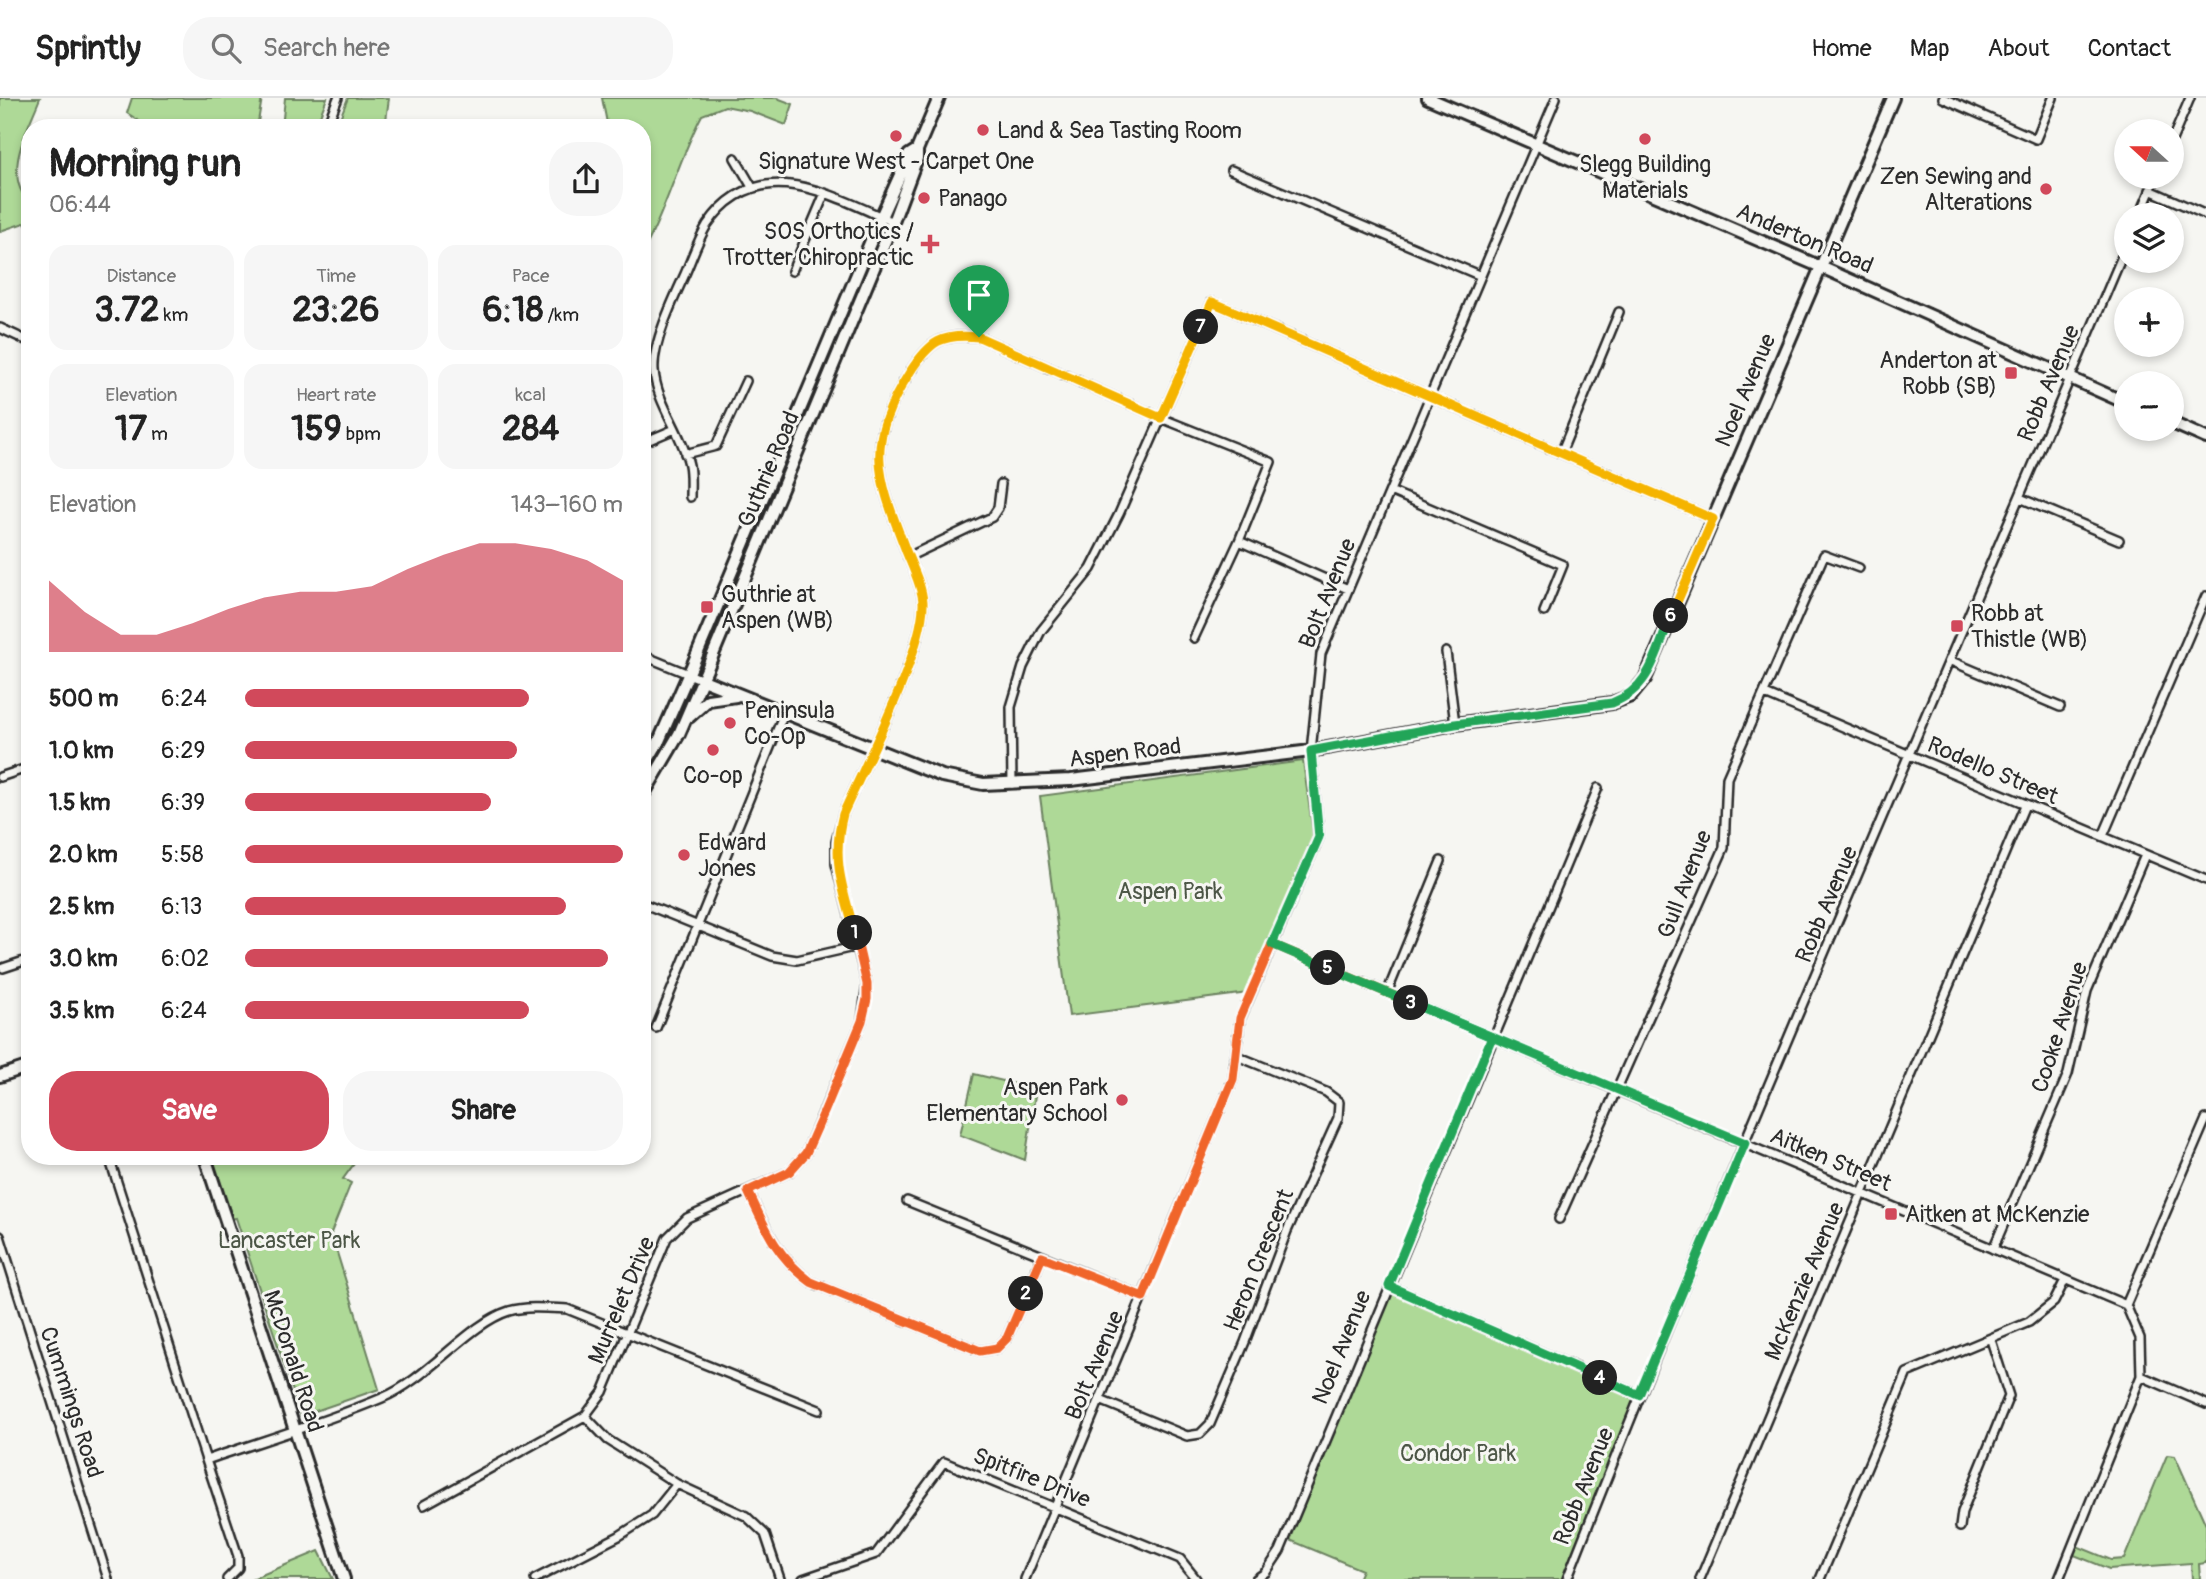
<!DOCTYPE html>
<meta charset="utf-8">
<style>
:root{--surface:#fff;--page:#f6f6f6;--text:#222;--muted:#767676;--line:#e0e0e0;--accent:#d1495b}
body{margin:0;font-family:Pangolin,sans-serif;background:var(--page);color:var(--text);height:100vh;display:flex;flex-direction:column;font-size:26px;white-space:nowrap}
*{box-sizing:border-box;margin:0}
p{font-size:23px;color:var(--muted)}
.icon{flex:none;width:38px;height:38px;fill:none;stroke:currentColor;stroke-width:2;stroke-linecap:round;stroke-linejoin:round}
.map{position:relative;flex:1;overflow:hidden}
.details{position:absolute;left:21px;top:21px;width:630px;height:1046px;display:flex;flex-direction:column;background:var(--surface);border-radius:28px;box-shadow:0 4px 10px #0003}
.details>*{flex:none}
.needle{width:46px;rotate:291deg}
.tools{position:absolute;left:2114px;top:21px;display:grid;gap:14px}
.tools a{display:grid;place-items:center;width:70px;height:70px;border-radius:50%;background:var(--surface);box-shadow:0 4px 10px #0003;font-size:35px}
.pin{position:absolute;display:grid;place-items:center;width:60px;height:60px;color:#fff;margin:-72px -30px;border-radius:50% 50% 50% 0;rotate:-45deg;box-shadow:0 0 7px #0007}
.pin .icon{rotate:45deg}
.km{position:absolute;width:35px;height:35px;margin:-18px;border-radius:50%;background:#222;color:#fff;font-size:19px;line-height:35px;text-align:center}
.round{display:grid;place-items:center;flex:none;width:74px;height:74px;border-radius:28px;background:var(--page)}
.summary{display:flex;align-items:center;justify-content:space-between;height:119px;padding:0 28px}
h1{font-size:38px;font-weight:700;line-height:52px}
.stats{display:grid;grid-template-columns:repeat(3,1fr);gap:10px;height:119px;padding:7px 28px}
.stats div{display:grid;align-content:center;border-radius:18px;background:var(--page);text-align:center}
.stats b{font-size:35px;font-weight:700}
.stats small{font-size:19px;font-weight:400}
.stats p{font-size:19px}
.chart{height:196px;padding:14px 28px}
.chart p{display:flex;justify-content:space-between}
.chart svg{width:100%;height:126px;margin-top:7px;fill:var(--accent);opacity:.7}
.button{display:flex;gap:14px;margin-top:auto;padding:14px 28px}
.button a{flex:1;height:80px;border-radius:28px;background:var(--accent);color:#fff;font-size:28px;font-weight:700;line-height:80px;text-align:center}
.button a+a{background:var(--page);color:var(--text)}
ul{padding:0 28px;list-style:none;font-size:23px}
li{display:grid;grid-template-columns:112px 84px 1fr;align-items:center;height:52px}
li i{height:18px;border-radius:9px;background:var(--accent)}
header{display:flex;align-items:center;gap:42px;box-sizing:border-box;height:98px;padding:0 35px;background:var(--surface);border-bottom:2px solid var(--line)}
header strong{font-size:33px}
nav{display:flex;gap:38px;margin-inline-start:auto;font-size:24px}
.search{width:490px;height:63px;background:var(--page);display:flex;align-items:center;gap:18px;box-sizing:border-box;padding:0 24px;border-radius:28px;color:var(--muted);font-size:26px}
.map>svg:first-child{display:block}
.green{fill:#aed997;stroke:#6c8261;stroke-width:2}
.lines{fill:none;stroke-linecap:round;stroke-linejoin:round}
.street-casing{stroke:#2b2b2b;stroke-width:12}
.secondary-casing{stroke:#2b2b2b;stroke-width:16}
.street{stroke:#f6f6f2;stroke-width:7}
.secondary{stroke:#f6f6f2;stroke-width:10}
.split-1-casing{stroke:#fff;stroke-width:14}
.split-2-casing{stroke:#fff;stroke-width:14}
.split-3-casing{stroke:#fff;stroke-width:14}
.split-4-casing{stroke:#fff;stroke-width:14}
.split-5-casing{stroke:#fff;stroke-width:14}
.split-6-casing{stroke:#fff;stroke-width:14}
.split-7-casing{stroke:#fff;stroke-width:14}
.split-8-casing{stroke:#fff;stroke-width:14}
.split-1{stroke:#f5b400;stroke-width:9}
.split-2{stroke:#f0652b;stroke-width:9}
.split-3{stroke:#f0652b;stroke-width:9}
.split-4{stroke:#22a559;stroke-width:9}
.split-5{stroke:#22a559;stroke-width:9}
.split-6{stroke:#22a559;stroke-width:9}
.split-7{stroke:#f5b400;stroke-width:9}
.split-8{stroke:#f5b400;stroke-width:9}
.poi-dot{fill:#d1495b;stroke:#f6f6f2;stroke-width:2.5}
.labels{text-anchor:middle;stroke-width:6;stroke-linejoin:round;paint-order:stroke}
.poi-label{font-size:23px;fill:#2b2b2b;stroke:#f6f6f2;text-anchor:start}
.street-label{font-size:23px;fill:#2b2b2b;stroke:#f6f6f2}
.park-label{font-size:23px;fill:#4c5646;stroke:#f6f6f2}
</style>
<header>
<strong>Sprintly</strong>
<div class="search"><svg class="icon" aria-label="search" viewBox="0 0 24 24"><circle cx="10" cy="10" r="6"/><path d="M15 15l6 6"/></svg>Search here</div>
<nav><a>Home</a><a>Map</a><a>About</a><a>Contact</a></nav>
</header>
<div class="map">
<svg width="2206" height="1481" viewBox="0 0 2206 1481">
<rect width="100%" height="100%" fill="#f6f6f2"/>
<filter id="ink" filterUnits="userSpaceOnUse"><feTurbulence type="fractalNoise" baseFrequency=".0143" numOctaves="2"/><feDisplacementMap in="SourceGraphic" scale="14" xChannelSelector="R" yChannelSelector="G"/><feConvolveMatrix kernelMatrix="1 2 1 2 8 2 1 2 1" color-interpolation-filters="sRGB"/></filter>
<g filter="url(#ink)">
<path class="green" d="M0,0H40C28,31 1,77 30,105V128L24,125L0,133Z
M132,0H262L257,30H137L139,23L127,15Z
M285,0H327L315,30H282Z
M348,0H389L385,30H336Z
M602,0H777L793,6L786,27L750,13L725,8L702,17C678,62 667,111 642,156V30H608Z
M1303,663L1314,742L1248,895L1069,918L1040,698Z
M974,976L1036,991L1025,1062L960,1037Z
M205,1059H359L343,1081L351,1085L331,1135L379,1291L301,1318L236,1120L226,1122Z
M1389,1188L1639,1297L1567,1481H1358L1362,1472L1285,1440Z
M2167,1357L2175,1358L2206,1427V1465L2199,1466L2200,1481H2192L2191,1465L2109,1471L2069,1455L2072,1446L2111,1462L2124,1461Z
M319,1453L333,1481H252Z"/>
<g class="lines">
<defs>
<path id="street" d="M1943,0L2036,41L2053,0
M326,30L338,0
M2172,42L2190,0
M735,60L752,89
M1231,72L1481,178
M2150,92L2206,117
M2140,117L2156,79
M792,173L825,95
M0,230L30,244
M642,345L675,331
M1561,355L1619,214
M685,356L716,348L746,283
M1390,393L1563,467L1544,514
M690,399C690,389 691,377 689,367C682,334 656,305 654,272C652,246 674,200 685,176C692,160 698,142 707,127C757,53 831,97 893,124
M2020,400L2119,442
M908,459L992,419L998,410L1001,386
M1194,540L1239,443
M1446,554L1455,626
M642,557L703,582
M1951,563L2060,609
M1765,596L2206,782
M0,679L30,669
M1012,686L1011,609L1023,569L1041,533L1091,471L1119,416L1212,204L1713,421
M2103,738L2206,498
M642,805L772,858L797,862L858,848
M1272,846L2126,1207L2140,1240L2141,1278L2206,1306
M3,870L30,861
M1387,895L1441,763
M656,930L784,615
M109,1059L206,1362
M748,1093C767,1132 776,1158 811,1184L980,1253L997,1250L1007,1240L1042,1159
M907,1103L1143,1199
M1559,1121L1724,750L1727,680L1824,457L1859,470
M0,1138L108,1481
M1993,1151L2068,976L2087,893L2145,757
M1389,1188L1639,1297
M2126,1207L2206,1021
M1100,1302L1187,1338L1200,1336L1210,1326L1245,1244L1287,1133L1338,1020L1339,1004L1326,994L1237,958
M585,1318L608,1342L677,1386L746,1418L765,1436L780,1481
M424,1407L585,1318L603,1294L667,1140L687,1120L789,1074L806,1055L862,923L867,886L836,766V744L843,716C864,669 925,551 923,504C922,488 912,468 906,453C878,379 863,347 910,274C930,243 942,235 979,239L1161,320L1271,364L1239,443L1348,491
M1960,1429L1962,1414L2009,1298L1991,1242
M227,1481L238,1470V1458L206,1362C265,1342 325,1324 382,1300C428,1281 468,1226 509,1213C528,1208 547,1210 567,1211L819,1312
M535,1481L619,1438L652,1417L677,1386
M803,1481L876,1456L944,1364L1180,1461L1196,1481
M1025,1481L1233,981L1240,921L1319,739L1311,653L1321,556L1556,0
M1256,1481L1266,1474L1280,1453L1598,690
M1567,1481C1743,1033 1938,592 2126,149
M1700,1481L2025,707
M1820,1481L1907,1275L2029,1224L2054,1204L2065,1182
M2059,1481L2141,1278"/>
<path id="secondary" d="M1428,0L1821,169L2126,305
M2172,325L2206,340
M703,582L942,678L983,686L1071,682L1311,653L1455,626L1612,605L1631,598L1645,581L1893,0
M689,619L708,602L736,598
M642,672L659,643L693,566L881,119L909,57L917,52
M642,699L679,636L707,571L893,124L917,60V52L939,0
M0,978L30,968
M205,1059L344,1481"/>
</defs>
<use href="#street" class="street-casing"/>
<use href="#secondary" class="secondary-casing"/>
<use href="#street" class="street"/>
<use href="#secondary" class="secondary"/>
</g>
</g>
<g class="lines" filter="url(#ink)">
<defs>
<path id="split-1" d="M855,835C843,791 831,762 843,716C864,669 925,551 923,504C922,488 912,468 906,453C878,379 863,347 910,274C930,243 942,235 979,239"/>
<path id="split-2" d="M855,835L867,886V901L862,923L825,1012L806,1055L789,1074L748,1093C766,1132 776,1158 811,1184L980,1253L997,1250L1007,1240L1026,1196"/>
<path id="split-3" d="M1026,1196L1042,1159L1143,1199L1233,981L1240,920L1272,846L1411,905"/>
<path id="split-4" d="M1411,905L1745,1045L1639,1297L1600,1280"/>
<path id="split-5" d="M1328,870L1492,939L1389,1188L1600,1280"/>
<path id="split-6" d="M1328,870L1272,846L1319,739L1311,653L1455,626L1612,605C1651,590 1656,555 1671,518"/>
<path id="split-7" d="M1201,229L1212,204L1713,421L1671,518"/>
<path id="split-8" d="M979,239L1161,320L1201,229"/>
</defs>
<use href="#split-1" class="split-1-casing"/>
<use href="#split-2" class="split-2-casing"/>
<use href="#split-3" class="split-3-casing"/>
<use href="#split-4" class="split-4-casing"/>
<use href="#split-5" class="split-5-casing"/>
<use href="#split-6" class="split-6-casing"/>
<use href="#split-7" class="split-7-casing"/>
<use href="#split-8" class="split-8-casing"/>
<use href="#split-1" class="split-1"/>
<use href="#split-2" class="split-2"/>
<use href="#split-3" class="split-3"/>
<use href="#split-4" class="split-4"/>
<use href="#split-5" class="split-5"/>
<use href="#split-6" class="split-6"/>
<use href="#split-7" class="split-7"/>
<use href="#split-8" class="split-8"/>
</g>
<g class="poi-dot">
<circle cx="983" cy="32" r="7"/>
<circle cx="896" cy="38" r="7"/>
<circle cx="1645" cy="41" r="7"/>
<circle cx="2046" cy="91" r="7"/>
<circle cx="924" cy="100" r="7"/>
<path d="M926.5 135.5h7v7h7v7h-7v7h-7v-7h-7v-7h7z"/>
<rect x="2004" y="268" width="14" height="14" rx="3.5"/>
<rect x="700" y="502" width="14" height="14" rx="3.5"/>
<rect x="1950" y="521" width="14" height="14" rx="3.5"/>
<circle cx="730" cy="625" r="7"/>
<circle cx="713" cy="652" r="7"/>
<circle cx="684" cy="757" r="7"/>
<circle cx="1122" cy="1002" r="7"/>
<rect x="1884" y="1109" width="14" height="14" rx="3.5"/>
</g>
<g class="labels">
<g class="poi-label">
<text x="997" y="40">Land &amp; Sea Tasting Room</text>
<text x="896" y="71" text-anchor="middle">Signature West - Carpet One</text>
<text x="1645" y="74" text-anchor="middle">Slegg Building<tspan x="1645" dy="26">Materials</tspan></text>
<text x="2032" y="86" text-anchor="end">Zen Sewing and<tspan x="2032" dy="26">Alterations</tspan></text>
<text x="938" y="108">Panago</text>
<text x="914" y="141" text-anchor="end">SOS Orthotics /<tspan x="914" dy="26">Trotter Chiropractic</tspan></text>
<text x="1997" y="270" text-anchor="end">Anderton at<tspan x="1997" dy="26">Robb (SB)</tspan></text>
<text x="721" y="504">Guthrie at<tspan x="721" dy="26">Aspen (WB)</tspan></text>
<text x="1971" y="523">Robb at<tspan x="1971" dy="26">Thistle (WB)</tspan></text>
<text x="744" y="620">Peninsula<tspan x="744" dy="26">Co-Op</tspan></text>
<text x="713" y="685" text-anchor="middle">Co-op</text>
<text x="698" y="752">Edward<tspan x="698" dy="26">Jones</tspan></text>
<text x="1108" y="997" text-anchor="end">Aspen Park<tspan x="1108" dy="26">Elementary School</tspan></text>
<text x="1905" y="1124">Aitken at McKenzie</text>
</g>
<g class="street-label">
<text transform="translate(1805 140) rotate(23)" y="8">Anderton Road</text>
<text transform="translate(2048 285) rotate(-67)" y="8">Robb Avenue</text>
<text transform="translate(1745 292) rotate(-67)" y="8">Noel Avenue</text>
<text transform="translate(768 371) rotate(-67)" y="8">Guthrie Road</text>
<text transform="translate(1327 495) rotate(-68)" y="8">Bolt Avenue</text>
<text transform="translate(1125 654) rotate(-7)" y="8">Aspen Road</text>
<text transform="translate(1993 672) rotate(23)" y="8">Rodello Street</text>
<text transform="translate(1684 786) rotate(-69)" y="8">Gull Avenue</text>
<text transform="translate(1826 806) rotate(-67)" y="8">Robb Avenue</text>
<text transform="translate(2059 929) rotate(-72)" y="8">Cooke Avenue</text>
<text transform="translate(1831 1061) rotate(23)" y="8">Aitken Street</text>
<text transform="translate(1258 1162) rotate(-68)" y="8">Heron Crescent</text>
<text transform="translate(1804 1183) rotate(-67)" y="8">McKenzie Avenue</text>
<text transform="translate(621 1202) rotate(-67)" y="8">Murrelet Drive</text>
<text transform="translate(1341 1249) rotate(-68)" y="8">Noel Avenue</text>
<text transform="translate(294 1263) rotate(72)" y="8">McDonald Road</text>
<text transform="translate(1094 1267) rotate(-67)" y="8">Bolt Avenue</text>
<text transform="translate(72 1304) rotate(72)" y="8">Cummings Road</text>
<text transform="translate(1032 1379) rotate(22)" y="8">Spitfire Drive</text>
<text transform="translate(1583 1388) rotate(-68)" y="8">Robb Avenue</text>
</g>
<g class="park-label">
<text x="1170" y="801">Aspen Park</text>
<text x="289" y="1150">Lancaster Park</text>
<text x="1458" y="1363">Condor Park</text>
</g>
</g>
</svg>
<div class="tools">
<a><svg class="needle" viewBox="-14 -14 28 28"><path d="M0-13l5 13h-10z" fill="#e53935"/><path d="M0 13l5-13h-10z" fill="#767676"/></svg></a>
<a><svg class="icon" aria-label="layers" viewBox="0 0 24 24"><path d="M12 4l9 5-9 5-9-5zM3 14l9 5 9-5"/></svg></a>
<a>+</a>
<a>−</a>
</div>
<div class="pin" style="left:979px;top:239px;background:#1e9e55"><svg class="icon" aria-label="arrive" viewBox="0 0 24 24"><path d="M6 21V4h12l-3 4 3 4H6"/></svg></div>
<b class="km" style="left:855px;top:835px">1</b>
<b class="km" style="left:1026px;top:1196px">2</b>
<b class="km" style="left:1411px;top:905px">3</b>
<b class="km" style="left:1600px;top:1280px">4</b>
<b class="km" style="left:1328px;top:870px">5</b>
<b class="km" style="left:1671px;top:518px">6</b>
<b class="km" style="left:1201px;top:229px">7</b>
<section class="details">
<div class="summary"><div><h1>Morning run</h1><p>06:44</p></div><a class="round"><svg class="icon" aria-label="share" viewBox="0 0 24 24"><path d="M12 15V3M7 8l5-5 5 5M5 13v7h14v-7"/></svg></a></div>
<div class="stats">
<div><p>Distance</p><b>3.72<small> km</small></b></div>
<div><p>Time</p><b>23:26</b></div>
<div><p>Pace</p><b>6:18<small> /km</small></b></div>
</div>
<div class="stats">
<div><p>Elevation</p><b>17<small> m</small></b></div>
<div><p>Heart rate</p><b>159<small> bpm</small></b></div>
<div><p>kcal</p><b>284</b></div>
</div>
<div class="chart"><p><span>Elevation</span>143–160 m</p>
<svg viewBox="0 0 160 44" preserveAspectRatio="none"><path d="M0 44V19L10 30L20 38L30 38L40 34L50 29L60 25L70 23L80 23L90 21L100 15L110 10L120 6L130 6L140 8L150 12L160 19V44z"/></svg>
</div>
<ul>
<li><b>500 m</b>6:24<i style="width:75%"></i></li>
<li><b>1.0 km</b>6:29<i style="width:72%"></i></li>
<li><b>1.5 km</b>6:39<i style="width:65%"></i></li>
<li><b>2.0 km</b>5:58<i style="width:100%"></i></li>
<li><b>2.5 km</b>6:13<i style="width:85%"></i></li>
<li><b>3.0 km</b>6:02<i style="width:96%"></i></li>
<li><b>3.5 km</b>6:24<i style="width:75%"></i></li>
</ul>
<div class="button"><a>Save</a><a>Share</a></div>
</section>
</div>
